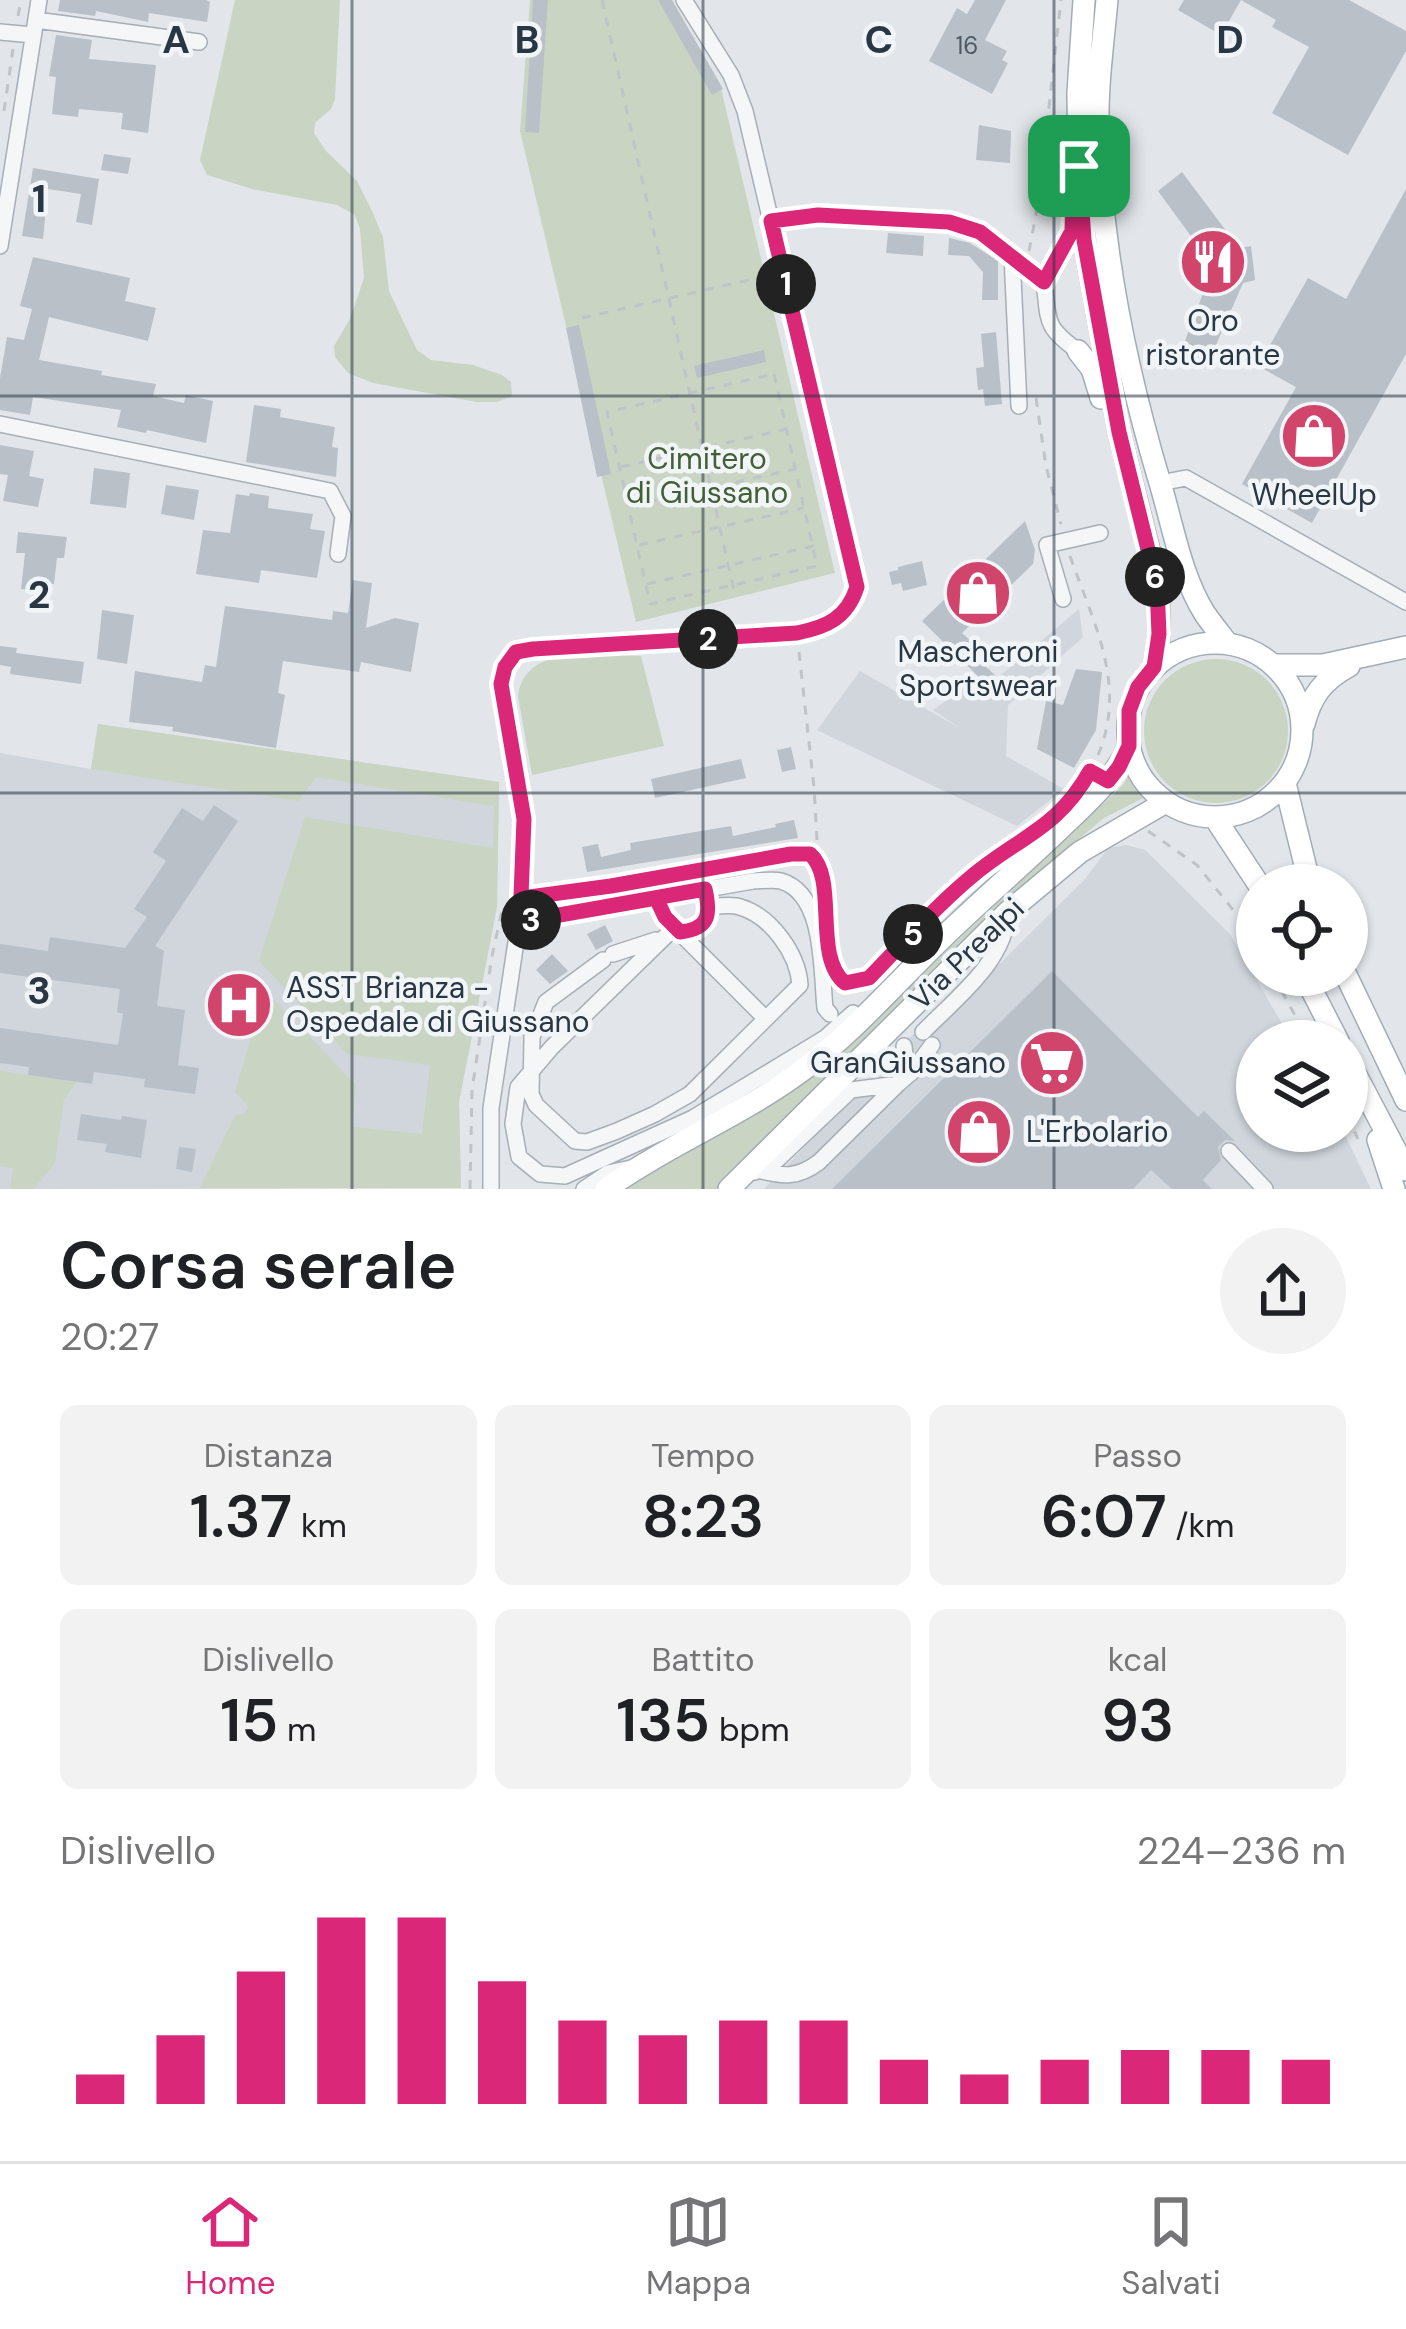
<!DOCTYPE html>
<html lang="it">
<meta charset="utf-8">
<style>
:root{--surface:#fff;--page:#f2f2f2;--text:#202124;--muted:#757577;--line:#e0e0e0;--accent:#db2777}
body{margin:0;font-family:"DM Sans",sans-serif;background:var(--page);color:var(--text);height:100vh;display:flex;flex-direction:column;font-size:45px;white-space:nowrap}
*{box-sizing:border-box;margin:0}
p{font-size:39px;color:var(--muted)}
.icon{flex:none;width:66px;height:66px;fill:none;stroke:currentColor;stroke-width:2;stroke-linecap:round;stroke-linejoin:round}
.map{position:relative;height:1189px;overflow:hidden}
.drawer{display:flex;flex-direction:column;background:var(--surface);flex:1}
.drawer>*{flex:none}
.tools{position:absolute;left:1236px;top:864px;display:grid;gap:24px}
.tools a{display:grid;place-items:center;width:132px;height:132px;border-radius:50%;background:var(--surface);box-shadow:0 3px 9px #0004;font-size:60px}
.pin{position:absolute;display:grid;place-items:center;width:102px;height:102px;color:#fff;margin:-51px;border-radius:24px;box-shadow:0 6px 18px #0006}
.km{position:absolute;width:60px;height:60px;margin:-30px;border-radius:50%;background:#222;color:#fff;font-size:33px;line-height:60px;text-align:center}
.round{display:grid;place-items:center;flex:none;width:126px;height:126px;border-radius:63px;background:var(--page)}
.headline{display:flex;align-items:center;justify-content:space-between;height:204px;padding:0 60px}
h1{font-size:66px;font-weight:600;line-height:90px}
.figures{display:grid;grid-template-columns:repeat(3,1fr);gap:18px;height:204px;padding:12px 60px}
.figures div{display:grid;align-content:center;border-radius:18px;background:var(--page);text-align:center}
.figures b{font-size:60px;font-weight:600}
.figures small{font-size:33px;font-weight:400}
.figures p{font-size:33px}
.chart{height:336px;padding:24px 60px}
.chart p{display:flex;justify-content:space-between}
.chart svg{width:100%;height:216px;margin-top:12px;stroke:var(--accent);stroke-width:6}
.tab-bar{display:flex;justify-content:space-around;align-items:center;height:168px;border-top:3px solid var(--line);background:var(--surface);font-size:33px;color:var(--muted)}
.tab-bar a{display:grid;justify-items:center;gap:6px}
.tab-bar .on{color:var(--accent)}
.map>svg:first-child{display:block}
.built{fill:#d0d6dc}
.green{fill:#c9d4c3}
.building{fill:#b9c0c8}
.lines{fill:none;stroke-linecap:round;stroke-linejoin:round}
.minor-casing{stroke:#a7aeb5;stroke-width:18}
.major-casing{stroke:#a1acb6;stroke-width:24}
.path{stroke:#bfc4c9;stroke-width:3;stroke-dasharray:9 9;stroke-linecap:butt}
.minor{stroke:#f4f6f8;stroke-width:15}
.major{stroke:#fff;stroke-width:21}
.route-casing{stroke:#fff;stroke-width:24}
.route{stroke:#db2777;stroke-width:15}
.grid{fill:none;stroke:#293643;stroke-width:3;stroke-opacity:0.55}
.labels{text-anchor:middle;stroke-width:9;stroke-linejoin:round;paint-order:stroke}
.number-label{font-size:24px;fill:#4d5864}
.poi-label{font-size:30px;fill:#293643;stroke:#f1f5f8}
.park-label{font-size:30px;fill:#435f36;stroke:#f1f5f8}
.street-label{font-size:30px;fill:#293643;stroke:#f1f5f8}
.grid-label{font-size:39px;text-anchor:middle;font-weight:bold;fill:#293643;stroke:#f1f5f8;stroke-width:9;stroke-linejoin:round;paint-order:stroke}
</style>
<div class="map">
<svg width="1406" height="1189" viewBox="0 0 1406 1189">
<rect width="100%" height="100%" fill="#e2e6ea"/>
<path class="built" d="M1079,609L1083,637L1008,705L1006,756L1064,789L1017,826L817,730L860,671L961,729L933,710L973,681L988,686Z
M98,724L499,782L497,907L459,1102L461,1188L0,1189V753L91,769Z
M1127,845L1145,850L1230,934L1292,1041H1257V1131H1343L1371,1189H764L919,1028L928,1035L1085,879L1108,848Z"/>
<path class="green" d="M235,0H340L335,99L331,109L315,123L314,133L326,151L357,181L372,211L383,237L389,291L417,350L431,360L473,365L502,375L511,382L512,396L497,402H477L373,383L348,373L335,357L334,346L350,319L364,278L360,229L355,215L337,205L252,189L207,175L200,160Z
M530,0H672L720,84L835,573L636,622L520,131Z
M641,656L664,746L532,775L518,696C525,642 600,656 641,656Z
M1144 731a72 72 0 1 1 144 0a72 72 0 1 1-144 0Z
M98,724L499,782L497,907L459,1102L461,1188H200L235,1115L244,1114L249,1107L235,1092L258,1014L245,996L253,978L356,1085L352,1127L422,1134L430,1065L347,1054L259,961L305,817L493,848L494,806L316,777L299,801L91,769Z
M1130,772L1149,795L1104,818L1074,843L716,1189H622L842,1049L1123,785Z
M0,1071L77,1082L64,1099L55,1163L34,1189H10L13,1168L0,1166Z"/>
<path class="building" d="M60,0H206L210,2L207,22L149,13L148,22L96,11L95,16L58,11Z
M533,0H548L539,133L525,132Z
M658,0H672L723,89L712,95Z
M975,0H1006L985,40L1007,51L1002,60L1008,63L992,94L929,61L957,8L967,14Z
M1184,0H1349L1406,31V51L1348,155L1272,113L1309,47L1272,27L1276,20L1241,0L1221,35L1178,10Z
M56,35L92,40L89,59L156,65L148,133L121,129L123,113L79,109L78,117L52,114L56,77L49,76Z
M979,125L1011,131L1010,163L976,160Z
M104,154L131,158L128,174L101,170Z
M33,168L99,179L92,225L76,222L81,194L48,189L43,239L22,236Z
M1182,172L1239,248L1251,246L1255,280L1243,283L1206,368L1178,359L1207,283L1204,254L1158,191Z
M1406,189V354L1312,523L1242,484L1296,387L1258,366L1308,278L1346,299Z
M888,233L924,236L923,256L886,253Z
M949,238L970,243L998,261V300H982L983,272L969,256L948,255Z
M33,257L130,278L125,301L156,308L148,341L49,317L39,360L102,371L101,375L156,384L153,396L184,403L186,395L213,401L206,443L147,430L146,433L117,427L121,410L33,397L30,415L0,410V378L7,337L24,340L32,309L20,306Z
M579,325L611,474L597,477L566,328Z
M996,332L1002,404L985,406L983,389L978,390L976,368L984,367L981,334Z
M764,350L766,362L697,378L694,366Z
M254,405L281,409L280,417L335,427L332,447L338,448L336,477L246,462Z
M0,445L34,451L29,476L44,479L38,507L3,501L8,475L0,474Z
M94,468L130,473L126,508L90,504Z
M166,485L199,490L194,520L161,514Z
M250,493L269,496L268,508L313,514L310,529L325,531L317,578L261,570L259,583L196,574L203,530L230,533L236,494L249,496Z
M1025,521L1035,550L1033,564L962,633L979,648L973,655L1006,685L997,695L922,621Z
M18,532L67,537L64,558H57L54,584L42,583L41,591L21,589L25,553H16Z
M922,561L927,585L903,591L901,583L892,585L889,572L898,570V567Z
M353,580L372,583L366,628L395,618L419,623L411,672L361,662L359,672L283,661L278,693L285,695L276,748L172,731L173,727L129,722L135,671L202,682L205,665L216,667L225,606L332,620L333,611L348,613Z
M102,610L134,615L127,664L97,659Z
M0,646L17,648L16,653L84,662L81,684L10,674L11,667L0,665Z
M1076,669L1102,672L1096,730L1074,768L1037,749L1046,701L1063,705Z
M791,747L796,769L782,772L777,750Z
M741,759L746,778L655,798L651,779Z
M214,805L238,821L155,946L164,951L157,1006L185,1010L178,1065L199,1068L195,1094L144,1087L145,1079L94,1072L92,1084L28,1075L29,1067L0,1063V1028L118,1045L123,1014L117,1012L120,989L0,973V944L48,951L50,937L125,948L147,917L134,909L166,861L153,852L182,808L203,821Z
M794,820L798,838L587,872L582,847L598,844L601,857L631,850L630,843L731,826L733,836L776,827L775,824Z
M605,925L613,941L596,950L587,934Z
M552,954L568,971L550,984L536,970Z
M1052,971L1198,1117L1204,1111L1235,1141L1225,1140L1218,1147L1221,1160L1203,1180L1212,1189H1172L1151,1170L1133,1189H832Z
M81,1114L121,1120L122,1116L147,1120L141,1158L105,1152L107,1144L77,1140Z
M179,1147L196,1149L192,1172L176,1169Z"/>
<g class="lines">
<defs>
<path id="minor" d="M36,20L199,42
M0,32L33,35
M771,221L818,215L949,222C987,231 1014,258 1044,282C1049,322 1044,326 1078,351
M0,246L39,0
M1012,256L1019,406
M0,424L330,491L343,516L338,554
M1160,483L1186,478L1406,602
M1063,599L1047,545L1100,533
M656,898L665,918L766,1019
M519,922L753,881C761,881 773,879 781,881C825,894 821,970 825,1008L830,1014
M675,927L552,1047L518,1087L513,1124L519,1157L540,1174L565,1176L693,1118L825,1038L853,1013
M680,932L694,931L707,920L708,901
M613,954L656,940
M603,960L546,1002L532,1037L531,1094L536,1105L575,1141L587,1142L617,1131L655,1114L690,1094L800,985C798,954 771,916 740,907C732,904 719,906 709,907
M923,1032C956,998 1005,962 1008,912
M1229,1151L1265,1189
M758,1170C783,1177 798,1178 819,1162L898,1084L906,1064L904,1046
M755,1172L777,1160L851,1090L898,1084L913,1071L932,1045
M491,1189V1108L519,922L524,845V819L501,684L505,667L516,652L533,648C605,645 676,642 748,637C771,635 799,636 822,628C841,621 851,606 857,587L745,111L731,75L684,0
M584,1189L608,1173L631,1168"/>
<path id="major" d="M1084,0L1078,93L1079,166L1084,240L1119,432L1158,586L1159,635L1154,667
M1107,0C1103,43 1097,86 1098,129C1101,248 1126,369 1160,483C1173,526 1181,576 1205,614C1212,624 1220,634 1227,643
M1044,282L1072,231L1073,214
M1078,351L1092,369L1101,398
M1128 730a87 87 0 1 1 174 0a87 87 0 1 1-174 0Z
M1274,665H1323L1406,647
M1304,724C1311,696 1323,680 1349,666
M1285,783L1310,885
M1215,818L1259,885
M1304,975L1338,1041
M1346,975L1406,1100
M1347,1058L1406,1170
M1378,1140L1394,1189
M606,1189C666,1146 736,1118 796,1075C856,1032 903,974 957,924C993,890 1030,858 1065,824C1090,800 1115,778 1129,746
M729,1189L1008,912L1080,852L1166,802"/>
</defs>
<use href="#minor" class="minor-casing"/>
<use href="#major" class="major-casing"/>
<path class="path" d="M602,0L735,595
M18,16L21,0
M4,111L13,49
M1029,251L1038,204L1061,0
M582,318L753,279
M774,374L817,566L650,604L607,412Z
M1036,398L1046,466L1061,524
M621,467L791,428
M630,506L795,469
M639,545L804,508
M1070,556C1096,630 1132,693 1091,770
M647,584L813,546
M799,652L814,787L818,858
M1148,831L1197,865L1246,926L1257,946
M534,897L611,886L791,854H810L818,861L823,897
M1273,975L1309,1041
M837,977L845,983L869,978L972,876L999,858
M1347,1115L1358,1139
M470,1189L472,1090L492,956L503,906"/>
<use href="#minor" class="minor"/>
<use href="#major" class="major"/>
</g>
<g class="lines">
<defs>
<path id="route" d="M1079,166L1073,191L1072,231L1044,282L980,232L949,222L818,215L771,221L857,587C847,618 827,627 797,633L533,649L516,652L505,667L501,684L524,819L520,922L705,889C711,915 709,929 680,932L665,917L656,898L520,922L522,898L611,886L791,854H810C839,879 812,956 845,983L869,978C902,944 935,907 971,877C1018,837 1057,830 1090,771L1108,781L1119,767L1129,746V711L1138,687L1154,667L1159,634L1157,586L1119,432L1084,240L1079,166"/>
</defs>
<use href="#route" class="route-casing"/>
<use href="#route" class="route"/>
</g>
<path class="grid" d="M352,0V1189M703,0V1189M1054,0V1189M0,396H1406M0,793H1406"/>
<defs>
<symbol id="restaurant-disc" viewBox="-11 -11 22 22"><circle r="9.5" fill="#d1456c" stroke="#f1f5f8"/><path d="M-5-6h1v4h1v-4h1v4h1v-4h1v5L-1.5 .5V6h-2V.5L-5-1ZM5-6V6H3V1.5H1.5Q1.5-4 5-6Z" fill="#fff"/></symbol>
<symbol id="shop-disc" viewBox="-11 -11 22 22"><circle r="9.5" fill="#d1456c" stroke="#f1f5f8"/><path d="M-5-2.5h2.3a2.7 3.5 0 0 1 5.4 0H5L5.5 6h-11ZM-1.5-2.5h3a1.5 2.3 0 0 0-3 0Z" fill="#fff"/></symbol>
<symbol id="hospital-disc" viewBox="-11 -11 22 22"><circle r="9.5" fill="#d1456c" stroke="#f1f5f8"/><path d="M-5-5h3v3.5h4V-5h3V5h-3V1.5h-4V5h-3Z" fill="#fff"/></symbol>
<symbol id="supermarket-disc" viewBox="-11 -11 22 22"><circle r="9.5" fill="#d1456c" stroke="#f1f5f8"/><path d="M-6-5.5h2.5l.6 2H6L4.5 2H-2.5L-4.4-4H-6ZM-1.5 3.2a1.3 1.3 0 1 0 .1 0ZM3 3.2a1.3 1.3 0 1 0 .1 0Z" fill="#fff"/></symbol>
</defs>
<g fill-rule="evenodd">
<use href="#restaurant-disc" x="1175" y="224" width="76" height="76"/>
<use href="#shop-disc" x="1276" y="398" width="76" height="76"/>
<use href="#shop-disc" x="940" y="555" width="76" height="76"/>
<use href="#hospital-disc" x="201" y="967" width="76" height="76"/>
<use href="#supermarket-disc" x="1014" y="1025" width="76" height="76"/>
<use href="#shop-disc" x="941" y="1094" width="76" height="76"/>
</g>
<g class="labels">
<g class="number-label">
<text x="967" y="54">16</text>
</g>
<g class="poi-label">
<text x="1213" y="331">Oro<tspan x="1213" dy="34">ristorante</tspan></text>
<text x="1314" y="505">WheelUp</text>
<text x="978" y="662">Mascheroni<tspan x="978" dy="34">Sportswear</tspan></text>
<text x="286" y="998" text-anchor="start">ASST Brianza -<tspan x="286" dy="34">Ospedale di Giussano</tspan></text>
<text x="1006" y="1073" text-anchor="end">GranGiussano</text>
<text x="1026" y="1142" text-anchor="start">L'Erbolario</text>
</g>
<g class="park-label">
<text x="707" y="469">Cimitero<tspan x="707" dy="34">di Giussano</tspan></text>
</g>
<g class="street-label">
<text transform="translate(967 954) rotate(-44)" y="10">Via Prealpi</text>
</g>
</g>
<g class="grid-label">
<text x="176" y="53">A</text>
<text x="527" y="53">B</text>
<text x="879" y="53">C</text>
<text x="1230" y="53">D</text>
<text x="39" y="212">1</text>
<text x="39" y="608">2</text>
<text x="39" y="1004">3</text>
</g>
</svg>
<div class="tools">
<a><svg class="icon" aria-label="locate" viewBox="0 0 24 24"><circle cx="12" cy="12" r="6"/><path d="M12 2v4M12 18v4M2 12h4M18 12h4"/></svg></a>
<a><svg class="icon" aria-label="layers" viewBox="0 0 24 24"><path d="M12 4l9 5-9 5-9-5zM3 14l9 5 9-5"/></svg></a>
</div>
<div class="pin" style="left:1079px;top:166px;background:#1e9e55"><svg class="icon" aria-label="arrive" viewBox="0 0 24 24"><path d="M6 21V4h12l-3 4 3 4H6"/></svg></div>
<b class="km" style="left:786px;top:284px">1</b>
<b class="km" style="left:708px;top:639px">2</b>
<b class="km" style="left:531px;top:920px">3</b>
<b class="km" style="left:913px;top:934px">5</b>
<b class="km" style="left:1155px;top:577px">6</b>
</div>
<section class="drawer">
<div class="headline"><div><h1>Corsa serale</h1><p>20:27</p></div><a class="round"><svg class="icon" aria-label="share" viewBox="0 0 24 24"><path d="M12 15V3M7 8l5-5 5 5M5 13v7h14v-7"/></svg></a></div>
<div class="figures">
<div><p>Distanza</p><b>1.37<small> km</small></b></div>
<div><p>Tempo</p><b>8:23</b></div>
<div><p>Passo</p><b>6:07<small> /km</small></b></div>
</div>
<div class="figures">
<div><p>Dislivello</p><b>15<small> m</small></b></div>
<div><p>Battito</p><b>135<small> bpm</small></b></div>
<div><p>kcal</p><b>93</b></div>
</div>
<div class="chart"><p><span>Dislivello</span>224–236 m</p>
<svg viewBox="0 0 160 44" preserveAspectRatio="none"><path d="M5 44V38M15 44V30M25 44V17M35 44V6M45 44V6M55 44V19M65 44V27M75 44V30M85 44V27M95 44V27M105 44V35M115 44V38M125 44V35M135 44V33M145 44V33M155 44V35"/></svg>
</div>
</section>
<nav class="tab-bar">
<a class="on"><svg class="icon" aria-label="home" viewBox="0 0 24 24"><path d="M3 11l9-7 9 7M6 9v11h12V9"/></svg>Home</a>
<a><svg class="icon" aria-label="map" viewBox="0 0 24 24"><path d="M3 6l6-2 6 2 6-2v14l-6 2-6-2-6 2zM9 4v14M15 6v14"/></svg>Mappa</a>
<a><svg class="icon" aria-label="saved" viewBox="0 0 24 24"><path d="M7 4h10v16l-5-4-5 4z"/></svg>Salvati</a>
</nav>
